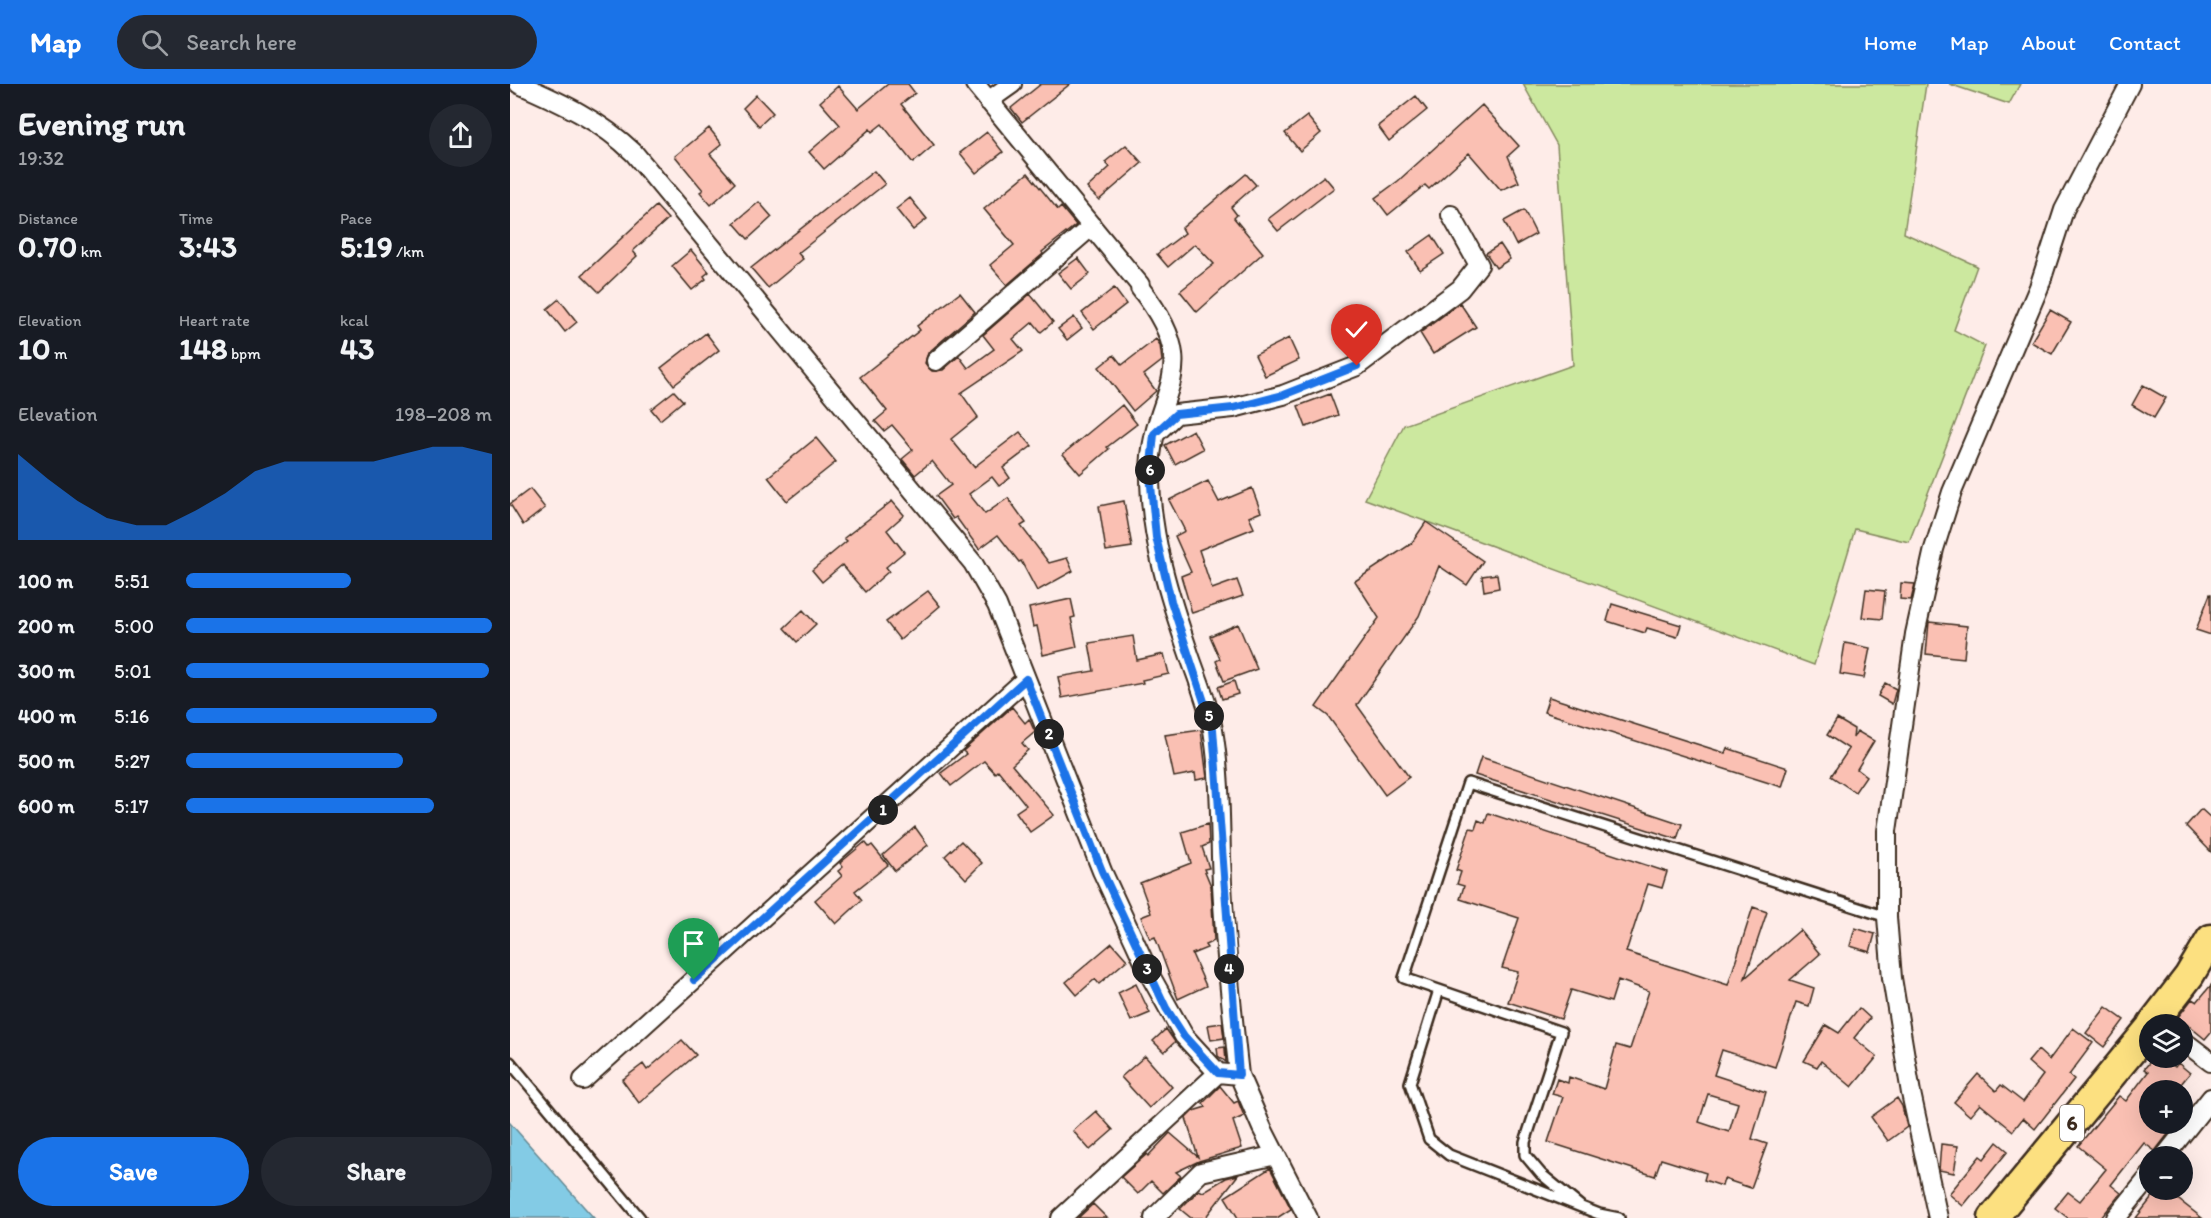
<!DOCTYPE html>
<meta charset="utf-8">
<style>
:root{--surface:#171b24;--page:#242831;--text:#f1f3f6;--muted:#9ea1a6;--accent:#1a73e8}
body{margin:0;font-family:Itim,sans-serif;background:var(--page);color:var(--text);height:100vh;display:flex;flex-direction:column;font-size:22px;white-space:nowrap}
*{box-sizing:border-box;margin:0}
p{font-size:20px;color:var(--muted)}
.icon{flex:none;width:33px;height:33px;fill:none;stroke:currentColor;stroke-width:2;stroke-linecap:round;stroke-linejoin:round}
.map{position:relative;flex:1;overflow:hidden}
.sheet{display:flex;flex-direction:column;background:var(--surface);width:510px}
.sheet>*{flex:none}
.buttons{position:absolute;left:1629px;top:930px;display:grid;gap:12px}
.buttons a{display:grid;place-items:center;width:54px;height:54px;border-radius:50%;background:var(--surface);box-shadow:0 6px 24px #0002;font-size:30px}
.pin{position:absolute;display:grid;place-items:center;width:51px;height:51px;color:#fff;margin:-62px -26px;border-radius:50% 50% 50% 0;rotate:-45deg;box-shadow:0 0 6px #0007}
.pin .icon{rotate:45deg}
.km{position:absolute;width:30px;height:30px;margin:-15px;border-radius:50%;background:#222;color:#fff;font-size:16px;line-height:30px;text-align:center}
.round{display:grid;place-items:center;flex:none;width:63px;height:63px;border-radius:32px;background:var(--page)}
.head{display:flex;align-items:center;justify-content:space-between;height:102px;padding:0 18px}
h1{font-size:33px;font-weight:700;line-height:45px}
.stats{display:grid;grid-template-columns:repeat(3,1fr);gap:9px;height:102px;padding:6px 18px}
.stats div{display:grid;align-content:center}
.stats b{font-size:30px;font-weight:700}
.stats small{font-size:16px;font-weight:400}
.stats p{font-size:16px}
.chart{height:168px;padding:12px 18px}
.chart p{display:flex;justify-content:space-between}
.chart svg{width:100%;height:108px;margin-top:6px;fill:var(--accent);opacity:.7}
.cta{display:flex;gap:12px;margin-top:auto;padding:12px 18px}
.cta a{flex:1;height:69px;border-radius:36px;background:var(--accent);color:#fff;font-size:24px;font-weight:700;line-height:69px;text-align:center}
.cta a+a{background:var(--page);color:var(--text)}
ul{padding:0 18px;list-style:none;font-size:20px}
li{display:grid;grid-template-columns:96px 72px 1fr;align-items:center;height:45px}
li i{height:15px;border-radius:8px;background:var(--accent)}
header{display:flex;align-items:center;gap:36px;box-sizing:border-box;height:84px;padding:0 30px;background:var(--accent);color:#fff}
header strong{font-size:28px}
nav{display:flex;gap:33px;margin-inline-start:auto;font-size:21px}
.search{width:420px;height:54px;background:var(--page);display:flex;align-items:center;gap:15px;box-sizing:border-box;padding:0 21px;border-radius:33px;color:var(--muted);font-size:22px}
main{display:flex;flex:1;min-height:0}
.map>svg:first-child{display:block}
.green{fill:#cce89f;stroke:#84895e;stroke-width:1.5}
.water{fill:#83cbe5;stroke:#668b95;stroke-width:1.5}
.building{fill:#fac0b3;stroke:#3b2a1e;stroke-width:1.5;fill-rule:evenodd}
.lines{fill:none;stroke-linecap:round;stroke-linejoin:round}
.service-casing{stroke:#3b2a1e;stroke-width:14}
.minor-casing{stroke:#3b2a1e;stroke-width:22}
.primary-casing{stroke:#3b2a1e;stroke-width:33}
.service{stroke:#fff;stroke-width:9}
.minor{stroke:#fff;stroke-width:18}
.primary{stroke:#fce080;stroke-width:28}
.route-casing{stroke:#fff;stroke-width:12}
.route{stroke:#1a73e8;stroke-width:8}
.labels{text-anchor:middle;stroke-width:4.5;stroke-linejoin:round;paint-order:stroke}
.shield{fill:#fff;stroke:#766a62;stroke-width:1.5}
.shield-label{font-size:21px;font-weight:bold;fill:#3b2a1e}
</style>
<header>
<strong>Map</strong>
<div class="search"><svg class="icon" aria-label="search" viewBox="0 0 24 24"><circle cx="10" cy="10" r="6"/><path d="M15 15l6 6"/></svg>Search here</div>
<nav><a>Home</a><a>Map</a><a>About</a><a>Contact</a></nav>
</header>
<main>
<section class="sheet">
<div class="head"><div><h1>Evening run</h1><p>19:32</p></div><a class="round"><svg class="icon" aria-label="share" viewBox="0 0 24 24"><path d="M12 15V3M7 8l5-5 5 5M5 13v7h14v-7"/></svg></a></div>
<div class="stats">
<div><p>Distance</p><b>0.70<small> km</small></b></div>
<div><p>Time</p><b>3:43</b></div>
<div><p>Pace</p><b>5:19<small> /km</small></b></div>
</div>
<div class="stats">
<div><p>Elevation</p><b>10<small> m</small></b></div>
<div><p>Heart rate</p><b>148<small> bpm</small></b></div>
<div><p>kcal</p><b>43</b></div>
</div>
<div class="chart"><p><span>Elevation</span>198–208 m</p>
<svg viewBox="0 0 160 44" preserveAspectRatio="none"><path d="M0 44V9L10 19L20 28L30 35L40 38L50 38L60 32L70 25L80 16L90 12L100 12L110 12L120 12L130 9L140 6L150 6L160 9V44z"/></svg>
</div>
<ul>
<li><b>100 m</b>5:51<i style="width:54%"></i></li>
<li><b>200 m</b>5:00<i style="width:100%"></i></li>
<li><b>300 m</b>5:01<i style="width:99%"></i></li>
<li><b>400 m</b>5:16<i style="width:82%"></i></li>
<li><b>500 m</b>5:27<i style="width:71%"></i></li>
<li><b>600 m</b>5:17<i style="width:81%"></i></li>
</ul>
<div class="cta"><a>Save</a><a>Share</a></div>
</section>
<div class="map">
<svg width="1701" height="1134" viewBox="0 0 1701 1134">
<rect width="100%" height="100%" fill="#feece8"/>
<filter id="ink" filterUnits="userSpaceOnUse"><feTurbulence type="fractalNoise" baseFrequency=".0167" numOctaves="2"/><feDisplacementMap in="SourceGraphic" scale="12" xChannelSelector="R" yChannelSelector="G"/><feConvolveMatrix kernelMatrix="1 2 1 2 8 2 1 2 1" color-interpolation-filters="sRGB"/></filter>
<g filter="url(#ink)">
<path class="green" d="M1013,0H1416L1394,149L1467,182L1444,246L1475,262L1399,458L1345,445L1304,581L855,415L894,341L1063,281L1047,61Z
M1439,0H1510L1499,20Z"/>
<path class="water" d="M0,1039L74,1123L84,1134H0Z"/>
<path class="building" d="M378,0H398L405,9L391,20L424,61L403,79L372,40L362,48L360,45L314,85L299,68L330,41L310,18L328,2L348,25Z
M531,0H560L512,38L501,24Z
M246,11L263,29L249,42L233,24Z
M906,12L917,26L879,57L868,42Z
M972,21L1009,62L998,72L1009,98L991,106L959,69L919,105L915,101L878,131L865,114L888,97Z
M797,32L811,49L790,67L775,49Z
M199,44L212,60L200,70L225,99L201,121L190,108L193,106L165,72Z
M477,48L493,68L466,89L450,69Z
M616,61L632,79L589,116L577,104L600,83L595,78Z
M364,87L375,100L288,169L293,175L258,204L241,184Z
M518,89L548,126L551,123L566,141L532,168L533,170L497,201L480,181L504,161L474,125Z
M736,90L746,101L721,123L727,131L724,134L753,169L687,228L670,207L704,180L685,160L658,183L647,170L675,149L672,144Z
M814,92L824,104L768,147L758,135Z
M400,114L417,135L403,146L386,125Z
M249,118L262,133L238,155L224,139Z
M146,122L158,135L123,167L127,172L89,208L72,191Z
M1014,126L1026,150L1006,161L994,137Z
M922,151L934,170L910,186L898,168Z
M990,160L1000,175L986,184L976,169Z
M181,166L199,188L194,192L196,195L182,206L162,182Z
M568,174L580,190L561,205L548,189Z
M604,204L616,220L584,245L572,229Z
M450,209L465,228L418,269L415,279L422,287L433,286L449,272L458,284L484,265L473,251L520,210L543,238L531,248L523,238L503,255L513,267L451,309L468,333L441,355L464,383L510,348L522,362L493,384L500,394L489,402L482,393L459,410L475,430L498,414L516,439L511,442L539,479L557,474L563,487L527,507L511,477L509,478L488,451L469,465L446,433L443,435L426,412L441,401L422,377L405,391L392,375L403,366L382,341L374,347L365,337L377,327L350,293L410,246L407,242Z
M49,215L67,238L55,248L37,225Z
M950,219L966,243L923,270L910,249Z
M1540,226L1561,238L1542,270L1521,258Z
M564,233L572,244L557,256L548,245Z
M196,249L209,266L164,301L151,284Z
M779,254L789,276L755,292L745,271Z
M646,255L650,261L652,277L634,291L646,307L623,327L589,283L604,271L612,281Z
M1633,301L1656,314L1644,334L1622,321Z
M164,307L173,317L150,336L141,325Z
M820,310L828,331L796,343L788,322Z
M612,321L627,340L597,363L599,365L570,390L553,370Z
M683,346L693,365L665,380L655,361Z
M306,354L326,378L277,417L258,393Z
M698,397L709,418L742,404L751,428L739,433L744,444L689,466L702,505L727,496L733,512L682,529L671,492L681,488L665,452L675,447L659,416Z
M20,405L35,424L13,441L0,420Z
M382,417L394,431L377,446L394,468L376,483L379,487L355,508L332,481L312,498L302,486L337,457L334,454Z
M614,417L622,463L596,467L589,422Z
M916,438L973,477L957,501L929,482L909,532L847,621L899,693L875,711L818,632L806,623L869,534L845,497L901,460Z
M987,490L989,504L974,507L972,492Z
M1391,499L1405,500L1401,516L1390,515Z
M1356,505L1375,507L1372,535L1352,533Z
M418,507L430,522L390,556L376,538Z
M1700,510H1701V551L1686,546Z
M561,515L565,533L561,534L567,563L533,571L527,542L523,543L519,524Z
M1102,520L1171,541L1167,553L1137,544L1135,549L1097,537Z
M293,526L306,540L287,558L274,544Z
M1419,538L1457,542L1454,574L1416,570Z
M728,540L747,585L714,597L706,577L710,575L700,552Z
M623,552L627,576L654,570L659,590L632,596L633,599L552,614L548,593L584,587L579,559Z
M1335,559L1360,564L1354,594L1330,590Z
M724,597L728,610L712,615L708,603Z
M1375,599L1386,605L1382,620L1368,612Z
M1039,613L1215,669L1217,664L1278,684L1272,703L1034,628Z
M502,623L515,639L519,635L525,648L512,659L518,666L502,681L544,731L520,748L506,728L516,721L488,686L485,689L474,677L441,702L431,689L456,670L453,667Z
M1327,635L1344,645L1343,654L1347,647L1364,657L1347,685L1356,692L1345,708L1321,692L1339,665L1317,651Z
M691,646L697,694L686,696L685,689L664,693L655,651Z
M971,673L1172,740L1167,755L965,691Z
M1691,725L1701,734V768L1676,742Z
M978,729L1157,788L1152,804L1138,800L1116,868L1218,901L1243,823L1257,828L1235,894L1290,846L1310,870L1280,896L1304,904L1299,922L1286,918L1265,983L1212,966L1204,991L1256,1008L1242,1055L1257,1060L1241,1104L1214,1095L1212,1102L1194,1096L1196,1089L1151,1075L1145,1092L1038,1058L1053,1013L1042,1010L1047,995L1058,999L1059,993L1094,1005L1106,961L1120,965L1139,907L1108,896L1101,918L1061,906L1051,935L998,918L1008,888L992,884L1009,834L950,815L954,802L947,800L951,788L946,786L960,744L965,745L968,736L975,739ZM1198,1010L1228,1019L1219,1048L1189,1038Z
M698,740L699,760L692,763L699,784L694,785L701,802L704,857L695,861L697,864L682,870L696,902L668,915L645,853L640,855L631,833L641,829L630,799L681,779L672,748Z
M405,743L418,761L385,787L373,771Z
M451,757L472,779L456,795L435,772Z
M355,758L359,763L362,761L378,781L345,807L352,816L326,840L305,816L332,792L328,787L333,783L330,779Z
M1345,844L1365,850L1360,868L1340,862Z
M602,859L617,876L589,900L585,895L567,911L556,898Z
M626,900L640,929L621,937L608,909Z
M1701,901V948L1695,955L1668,933L1682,915L1687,918Z
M1596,923L1614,936L1594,963L1576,949Z
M1349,924L1360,934L1344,954L1367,973L1342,1003L1311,977L1307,983L1294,977L1316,941L1329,949Z
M712,939L714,954L701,956L698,941Z
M1563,944L1583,959L1559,991L1564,995L1525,1045L1513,1034L1503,1047L1470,1020L1460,1032L1444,1018L1468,990L1486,1007L1491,1001L1513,1018L1533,991L1518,978L1528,966L1539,976Z
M656,945L665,958L654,968L643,957Z
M172,956L186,971L129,1019L112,996L133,980L137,986Z
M715,963V965L716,978L708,972L707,964Z
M635,972L662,1003L639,1024L611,993Z
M1643,974H1653L1665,983L1668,979L1680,989L1666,1006H1640V1040H1666L1645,1067L1634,1059L1601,1101L1611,1109L1591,1134H1558L1545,1124L1558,1108L1570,1117L1596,1085L1568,1062L1609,1012L1616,1017L1638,988L1634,985Z
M710,1002L724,1019L728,1017L734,1032L723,1037L732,1064L689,1077L666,1088L671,1092L653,1109L641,1097L628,1110L611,1093L637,1070L638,1072L660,1049L688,1073L676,1034L683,1027L696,1023L693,1019Z
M1387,1014L1392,1022L1397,1043L1378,1057L1361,1033Z
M586,1027L603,1046L580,1066L563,1047Z
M1487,1058L1498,1067L1453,1122L1439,1110L1470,1072L1474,1075Z
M1431,1060L1448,1062L1444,1089L1429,1086Z
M760,1084L781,1125L767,1134H728L715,1113Z
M728,1091L695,1134H681L670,1125L689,1106L693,1108L716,1094Z
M1648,1106H1656L1692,1134H1626Z
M583,1120L597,1134H568Z"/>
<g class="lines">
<defs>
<path id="service" d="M929,906L894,894L958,699L1377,833
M0,978L130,1134
M1070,1122L1031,1090L1015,1071V1058L1051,948L929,906L900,999L919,1055L939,1071L1089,1130L1109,1134"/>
<path id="minor" d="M9,0C52,19 90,36 124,69L463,479L487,521L592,787L641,893L674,952L708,989L729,991
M465,0L630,201V204C699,292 640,304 640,391C640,453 660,515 680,573C688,596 699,622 703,646C710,688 710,731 711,773C713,846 721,919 729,991L752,1044L798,1134
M478,17L502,0
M426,277L582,142
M646,349L666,330L723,324L773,311L847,282L950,205L969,181L941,131
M1672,956L1701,978
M73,996L516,595
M1655,1072L1701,1014
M551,1134L708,989
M644,1134L691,1088L766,1071
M1428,1134L1401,1009L1382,894L1377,833V747L1405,550L1424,465L1442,408L1529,203L1554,126L1620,0
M1606,1134L1640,1092"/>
<path id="primary" d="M1642,940L1679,892L1701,855
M1483,1134L1640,944"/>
</defs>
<use href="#service" class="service-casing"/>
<use href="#minor" class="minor-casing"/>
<use href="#primary" class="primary-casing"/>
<use href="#service" class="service"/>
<use href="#minor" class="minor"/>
<use href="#primary" class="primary"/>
</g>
</g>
<g class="lines" filter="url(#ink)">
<defs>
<path id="route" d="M184,896L516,595L592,787L656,924L674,952L708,989L729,991L703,645L661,517L646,453L640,391L644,350L666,330L723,324L773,311L847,282"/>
</defs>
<use href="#route" class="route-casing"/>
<use href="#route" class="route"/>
</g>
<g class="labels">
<rect class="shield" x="1550" y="1021" width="24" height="36" rx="4.5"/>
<g class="shield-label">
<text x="1562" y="1046">6</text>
</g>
</g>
</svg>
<div class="buttons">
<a><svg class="icon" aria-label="layers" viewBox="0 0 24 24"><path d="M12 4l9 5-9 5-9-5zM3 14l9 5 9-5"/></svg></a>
<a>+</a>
<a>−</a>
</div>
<div class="pin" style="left:184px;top:896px;background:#1e9e55"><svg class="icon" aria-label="arrive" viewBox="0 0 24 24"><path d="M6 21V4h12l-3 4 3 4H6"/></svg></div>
<div class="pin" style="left:847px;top:282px;background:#d93025"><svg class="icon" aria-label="check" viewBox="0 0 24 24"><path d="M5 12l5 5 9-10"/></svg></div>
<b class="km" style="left:373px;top:726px">1</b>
<b class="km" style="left:539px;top:650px">2</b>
<b class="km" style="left:637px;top:885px">3</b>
<b class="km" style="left:719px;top:885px">4</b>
<b class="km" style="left:699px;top:632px">5</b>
<b class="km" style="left:640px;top:386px">6</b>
</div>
</main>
